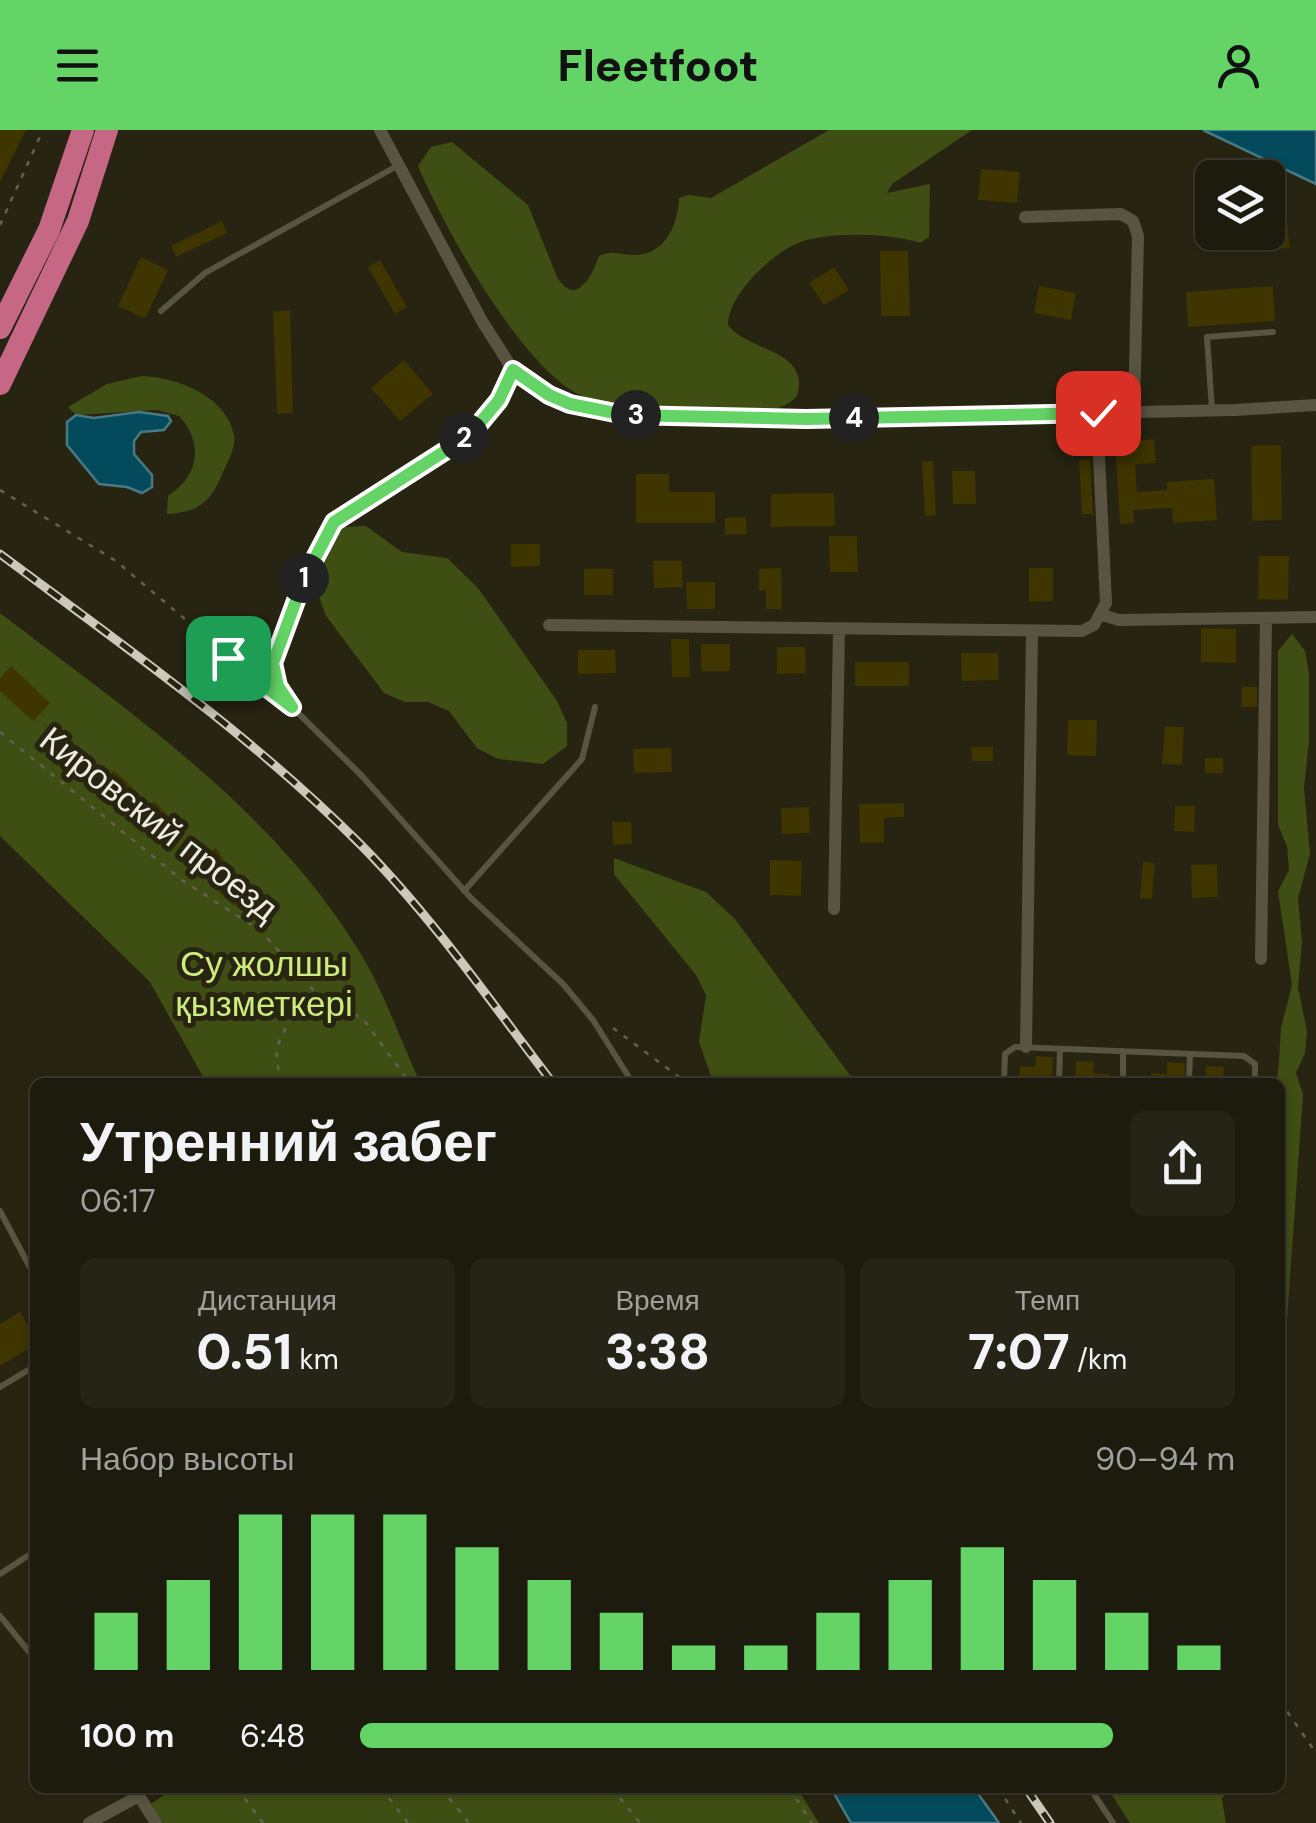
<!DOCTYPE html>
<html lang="ru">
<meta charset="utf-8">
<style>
:root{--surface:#1d1b0e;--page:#252417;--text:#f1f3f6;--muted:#a0a19e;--line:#3b392e;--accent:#65d467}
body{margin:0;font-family:"DM Sans",sans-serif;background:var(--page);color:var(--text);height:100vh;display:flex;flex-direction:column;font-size:38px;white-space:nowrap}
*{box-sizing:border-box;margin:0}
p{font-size:32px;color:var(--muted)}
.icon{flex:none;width:55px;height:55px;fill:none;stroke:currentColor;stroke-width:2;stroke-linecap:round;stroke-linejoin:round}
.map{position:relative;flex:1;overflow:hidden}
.side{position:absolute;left:30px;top:948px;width:1255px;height:715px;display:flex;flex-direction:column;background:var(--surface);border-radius:15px;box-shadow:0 2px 8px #0004,0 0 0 2px var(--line)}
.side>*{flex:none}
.buttons{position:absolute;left:1195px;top:30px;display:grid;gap:20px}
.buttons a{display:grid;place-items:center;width:90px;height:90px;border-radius:15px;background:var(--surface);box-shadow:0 2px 8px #0004,0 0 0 2px var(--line);font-size:50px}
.pin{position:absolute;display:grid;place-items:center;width:85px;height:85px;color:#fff;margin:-42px;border-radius:20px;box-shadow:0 5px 15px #0006}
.km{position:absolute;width:50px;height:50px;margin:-25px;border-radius:50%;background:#222;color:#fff;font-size:28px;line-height:50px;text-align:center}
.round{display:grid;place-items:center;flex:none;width:105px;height:105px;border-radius:15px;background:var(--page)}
.overview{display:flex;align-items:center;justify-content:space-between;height:170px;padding:0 50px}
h1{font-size:55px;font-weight:800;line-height:75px}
.stats{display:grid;grid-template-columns:repeat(3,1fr);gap:15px;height:170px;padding:10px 50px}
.stats div{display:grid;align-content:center;border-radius:15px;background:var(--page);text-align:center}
.stats b{font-size:50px;font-weight:800}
.stats small{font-size:28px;font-weight:400}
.stats p{font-size:28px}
.chart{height:280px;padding:20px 50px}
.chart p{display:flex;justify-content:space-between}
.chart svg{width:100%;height:180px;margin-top:10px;stroke:var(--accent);stroke-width:6}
ul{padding:0 50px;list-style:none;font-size:32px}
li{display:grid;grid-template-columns:160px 120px 1fr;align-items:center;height:75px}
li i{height:25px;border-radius:12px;background:var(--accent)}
header{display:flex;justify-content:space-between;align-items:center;height:130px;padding:0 50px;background:var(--accent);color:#111;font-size:45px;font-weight:800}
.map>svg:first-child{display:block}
.green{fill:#3f4e13}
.water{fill:#024a5c;stroke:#487a84;stroke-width:2.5}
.building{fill:#3e3500}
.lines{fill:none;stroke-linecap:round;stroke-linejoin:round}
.path{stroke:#646152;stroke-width:2.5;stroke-dasharray:5 8;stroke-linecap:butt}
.lane{stroke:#585441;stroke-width:6}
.street{stroke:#585441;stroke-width:12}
.highway{stroke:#c66885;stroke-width:22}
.rail-casing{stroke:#cbc8bc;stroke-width:9}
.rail{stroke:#272412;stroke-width:5;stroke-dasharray:15;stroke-linecap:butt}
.route-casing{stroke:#fff;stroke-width:20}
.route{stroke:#65d467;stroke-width:12}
.labels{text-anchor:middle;stroke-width:10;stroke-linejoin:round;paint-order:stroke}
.street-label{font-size:35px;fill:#edebe0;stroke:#272412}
.park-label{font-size:35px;fill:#ccec7b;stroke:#272412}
</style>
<header><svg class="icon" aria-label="menu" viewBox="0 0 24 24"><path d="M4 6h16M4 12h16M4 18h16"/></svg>Fleetfoot<svg class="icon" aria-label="person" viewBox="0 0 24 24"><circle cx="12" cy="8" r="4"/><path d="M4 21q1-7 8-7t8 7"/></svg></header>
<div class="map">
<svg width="1316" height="1693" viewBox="0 0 1316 1693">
<rect width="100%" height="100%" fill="#272412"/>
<path class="green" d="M829,0H972L892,54L887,63L930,54L929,107L920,113C891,103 824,101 796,114C769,126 728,166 728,195C748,222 811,219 797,266C778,288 738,280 710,280C672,280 607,281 574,262C517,228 444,98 418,36L431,17L452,12L528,75L557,147C576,178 592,146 599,126C612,120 618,124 631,125C664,127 678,96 679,68L689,65L711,68Z
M142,246C176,247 227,266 234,305C236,318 228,331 223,342C211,372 199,382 167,384L168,366C198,347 205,314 179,286L157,280L76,285L68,277L107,254Z
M366,396L402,422L447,428L478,458L557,571L567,593V616L543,634L498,629L477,618L449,581L428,572H405L384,563L326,486L318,464L327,413L343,397Z
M0,483C129,582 273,679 359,821C384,861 400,910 420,952H206L150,852L0,706Z
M1292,504L1305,521L1309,543V610L1304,658L1310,724L1298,768L1302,812L1298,857L1307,901L1305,923L1296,943L1303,964L1287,1190H1280V952H1273L1278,945L1281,898L1292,855L1278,761L1289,740L1287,716L1278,695V521Z
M614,728L706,762L735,789L855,952H713L699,912L706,865L696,845L614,744Z
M174,1658H797L819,1693H163L151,1674Z
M1112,1658H1228L1222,1669L1226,1693H1130L1110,1662Z"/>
<path class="water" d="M1203,0H1316V54Z
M139,282L168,286L171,291L164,300L141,302L134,311V324L152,345V357L142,363L127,357L99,354L67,315V292L76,285L94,288Z
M831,1658H974L999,1693H851Z"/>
<path class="building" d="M0,0H26L0,52Z
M981,39L1020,42L1017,73L978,70Z
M1287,90L1290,118L1247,122L1245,102H1268V91Z
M222,91L227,103L176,127L171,116Z
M880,121H908L910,186H881Z
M141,127L168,140L145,189L118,176Z
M380,130L407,177L395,184L368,137Z
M834,137L849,160L824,175L809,153Z
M1039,156L1076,163L1071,190L1034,183Z
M1273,156L1275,191L1188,197L1186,162Z
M290,180L293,283L277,284L273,181Z
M404,230L433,264L400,291L371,258Z
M1154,309L1156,333L1135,334L1137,362L1167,360V352L1214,349L1217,390L1173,393L1172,378L1133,380L1134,393L1120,394L1115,312Z
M1281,315L1282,390L1252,391L1251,316Z
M1090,329L1093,384H1082L1079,330Z
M922,331H933L936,385L925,386Z
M952,341H975L976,374H953Z
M636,344H669V362H715V393H636Z
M834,363L835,396L771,397V364Z
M746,387L747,404L725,405V388Z
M829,406H857L858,442H830Z
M511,414H540V436L511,437Z
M1259,426H1289L1288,470L1258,469Z
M653,431H682L683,457L654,458Z
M781,438L782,479H766V460L759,461V439Z
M1029,438H1053V471L1029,472Z
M584,439H613V465H584Z
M686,452H715V479H687Z
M1201,498L1236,499V533L1201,532Z
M671,509H689L690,547H672Z
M701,514H730V541H701Z
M777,517H805L806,543L777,544Z
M578,520H615L616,543L578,544Z
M961,523H998L999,550L962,551Z
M855,532H909V556H855Z
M11,536L50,573L33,591L0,561V548Z
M1242,557H1257V577H1241Z
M1068,590H1097L1096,626L1067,625Z
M1165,596L1184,597L1182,635L1162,634Z
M67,607L87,625L77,636L57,618Z
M971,617H993V631H972Z
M671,618L672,642L634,643L633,619Z
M1205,628H1223V643H1205Z
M114,640L133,658L123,669L104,651Z
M155,671L177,697L163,709L141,683Z
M904,673V687L884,688V712L860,713L859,674Z
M1175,676H1195L1194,702L1174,701Z
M809,677L810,703L782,704L781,678Z
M612,692H631L632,714L613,715Z
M216,718L250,765L234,776L215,758L219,755L206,738L196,744L188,732Z
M770,730L802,731L801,766L770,765Z
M1143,732L1155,733L1152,769L1140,768Z
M1217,734L1218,767L1192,768L1191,735Z
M1036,926L1053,927L1052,952H1019L1020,936L1035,937Z
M1076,931L1094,932L1093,943L1109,944L1108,952H1075Z
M1167,932L1185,933L1184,952H1151V943L1167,944Z
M1206,936L1224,937L1223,948L1239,949L1238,952H1205Z
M20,1182L35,1207V1215L0,1236V1194Z"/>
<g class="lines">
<path class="path" d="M0,95L43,0
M0,360L116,431L270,561
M0,602L182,750L261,801L315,862L363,889L409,952
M613,898L686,952
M284,952C263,915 291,891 314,863
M1280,1571L1316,1623
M237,1658L263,1693
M381,1658L408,1693
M441,1658L469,1693
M612,1658L640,1693
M789,1658L812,1693
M998,1658L1021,1693"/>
<path class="lane" d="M161,181L205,143L397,36
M513,241L499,269L470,305L334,393L304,449L273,533L279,556L292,577L362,646L471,768L563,854L593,890L632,952
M1212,280L1207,207L1273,202
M464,761L582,629L595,577
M1004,952L1005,924L1015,917L1244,926L1255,934V952
M1059,952L1060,919
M1123,952V921
M1189,952L1190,924
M0,1081L35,1147
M0,1257L35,1236
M0,1444L35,1421
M0,1486L35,1529
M1090,1658L1113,1693"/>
<path class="street" d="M380,0L482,191L513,240L549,265L571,274L625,285L806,289L1235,280L1316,275
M1025,87L1121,84L1133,91L1138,106L1134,283
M1102,485L1119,490L1316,487
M549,495L1082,501L1094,495L1106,473L1097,283
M834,779L839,499
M1261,829L1266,488
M1026,917L1032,501
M89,1693L139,1666L156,1693"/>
<path class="highway" d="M0,198L49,100L83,0
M0,254L78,91L107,0"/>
<defs>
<path id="rail" d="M0,424C124,516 251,605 361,715C432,787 491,872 552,952
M1026,1658L1050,1693"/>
</defs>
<use href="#rail" class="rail-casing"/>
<use href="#rail" class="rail"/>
</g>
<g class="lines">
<defs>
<path id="route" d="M228,528L292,577L278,556L273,533L304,449L334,392L470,305L499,270L513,240L549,265L570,274L625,285L806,289L1098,283"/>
</defs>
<use href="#route" class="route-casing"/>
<use href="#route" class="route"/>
</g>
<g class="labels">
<g class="street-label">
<text transform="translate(159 694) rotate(38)" y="12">Кировский проезд</text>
</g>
<g class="park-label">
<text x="264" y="846">Су жолшы<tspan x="264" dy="40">қызметкері</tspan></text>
</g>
</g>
</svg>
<div class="buttons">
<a><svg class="icon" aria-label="layers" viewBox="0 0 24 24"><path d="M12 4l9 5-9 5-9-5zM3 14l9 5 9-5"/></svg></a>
</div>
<div class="pin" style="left:228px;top:528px;background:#1e9e55"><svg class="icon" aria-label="arrive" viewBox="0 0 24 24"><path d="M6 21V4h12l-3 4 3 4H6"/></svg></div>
<div class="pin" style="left:1098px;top:283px;background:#d93025"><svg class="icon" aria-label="check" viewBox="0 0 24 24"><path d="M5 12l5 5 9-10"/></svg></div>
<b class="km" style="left:304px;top:448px">1</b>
<b class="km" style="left:464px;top:308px">2</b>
<b class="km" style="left:636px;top:285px">3</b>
<b class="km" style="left:854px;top:288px">4</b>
<section class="side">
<div class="overview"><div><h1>Утренний забег</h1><p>06:17</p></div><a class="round"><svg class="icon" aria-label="share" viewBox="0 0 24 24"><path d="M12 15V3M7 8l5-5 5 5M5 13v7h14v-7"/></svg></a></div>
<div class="stats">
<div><p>Дистанция</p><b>0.51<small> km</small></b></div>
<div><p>Время</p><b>3:38</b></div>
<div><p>Темп</p><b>7:07<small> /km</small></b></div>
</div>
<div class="chart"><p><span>Набор высоты</span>90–94 m</p>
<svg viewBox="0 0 160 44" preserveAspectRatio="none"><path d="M5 44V30M15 44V22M25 44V6M35 44V6M45 44V6M55 44V14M65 44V22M75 44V30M85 44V38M95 44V38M105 44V30M115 44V22M125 44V14M135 44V22M145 44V30M155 44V38"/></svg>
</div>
<ul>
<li><b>100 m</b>6:48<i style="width:86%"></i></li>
</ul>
</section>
</div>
